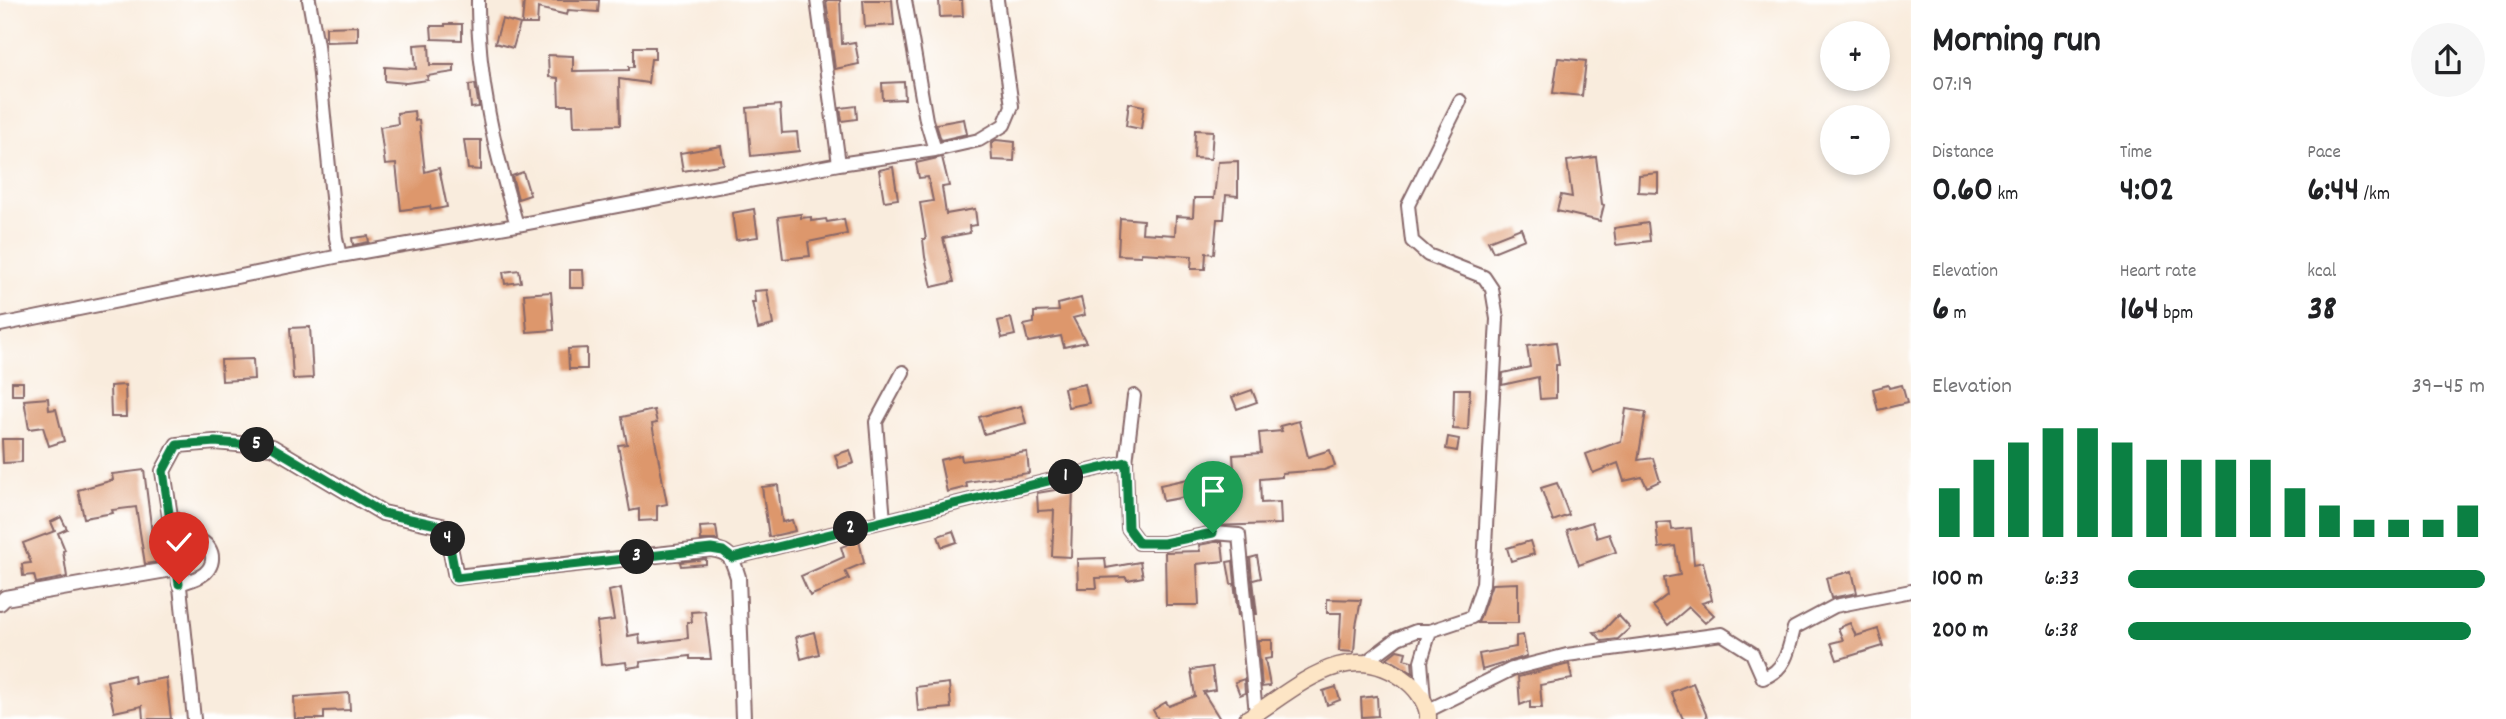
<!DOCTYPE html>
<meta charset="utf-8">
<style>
:root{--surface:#fff;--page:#f6f6f6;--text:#202124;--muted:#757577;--accent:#0b8043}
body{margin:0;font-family:Dekko,sans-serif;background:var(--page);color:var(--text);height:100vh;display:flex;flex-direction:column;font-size:26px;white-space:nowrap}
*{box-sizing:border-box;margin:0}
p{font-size:23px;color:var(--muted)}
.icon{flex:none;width:38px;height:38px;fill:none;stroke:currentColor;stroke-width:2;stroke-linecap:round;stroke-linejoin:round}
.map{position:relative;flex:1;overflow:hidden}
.drawer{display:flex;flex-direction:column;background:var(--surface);width:595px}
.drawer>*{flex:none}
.tools{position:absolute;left:1820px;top:21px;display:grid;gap:14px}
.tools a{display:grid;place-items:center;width:70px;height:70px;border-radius:50%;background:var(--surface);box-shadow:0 4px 10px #0003;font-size:35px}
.pin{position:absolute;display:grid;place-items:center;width:60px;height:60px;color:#fff;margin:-72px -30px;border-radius:50% 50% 50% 0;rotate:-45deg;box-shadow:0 0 7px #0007}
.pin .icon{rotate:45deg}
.km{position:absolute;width:35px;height:35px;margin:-18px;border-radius:50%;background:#222;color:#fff;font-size:19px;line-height:35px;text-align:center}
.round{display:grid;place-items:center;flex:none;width:74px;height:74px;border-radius:37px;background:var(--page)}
.head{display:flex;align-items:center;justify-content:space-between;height:119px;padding:0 21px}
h1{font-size:38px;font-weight:700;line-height:52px}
.stats{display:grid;grid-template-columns:repeat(3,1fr);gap:10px;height:119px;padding:7px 21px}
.stats div{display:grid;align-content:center}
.stats b{font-size:35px;font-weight:700}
.stats small{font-size:19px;font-weight:400}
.stats p{font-size:19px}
.chart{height:196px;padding:14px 21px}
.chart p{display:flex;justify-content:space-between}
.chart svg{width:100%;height:126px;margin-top:7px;stroke:var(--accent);stroke-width:6}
ul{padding:0 21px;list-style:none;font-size:23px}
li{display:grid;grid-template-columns:112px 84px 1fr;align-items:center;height:52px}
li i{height:18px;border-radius:9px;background:var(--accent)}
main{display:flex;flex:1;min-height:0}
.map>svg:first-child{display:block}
.building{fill:#dd976c}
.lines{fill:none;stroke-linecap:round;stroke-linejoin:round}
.minor-casing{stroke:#876769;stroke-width:16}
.tertiary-casing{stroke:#876769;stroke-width:18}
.secondary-casing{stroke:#876769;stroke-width:19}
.minor{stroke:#fff;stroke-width:12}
.tertiary{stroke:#fff;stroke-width:14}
.secondary{stroke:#fde5c5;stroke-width:16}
.route-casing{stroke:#fff;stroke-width:14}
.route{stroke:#0b8043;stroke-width:9}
</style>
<main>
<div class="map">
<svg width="1911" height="719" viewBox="0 0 1911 719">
<rect width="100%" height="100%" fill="#fff"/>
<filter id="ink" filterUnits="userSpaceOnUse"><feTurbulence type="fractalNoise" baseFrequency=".0143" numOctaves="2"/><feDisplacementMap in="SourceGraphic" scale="14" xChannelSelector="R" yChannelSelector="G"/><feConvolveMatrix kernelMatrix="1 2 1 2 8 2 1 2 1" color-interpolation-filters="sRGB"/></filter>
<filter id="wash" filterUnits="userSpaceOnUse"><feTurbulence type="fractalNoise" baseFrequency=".00686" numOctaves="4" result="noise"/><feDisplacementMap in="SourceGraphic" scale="28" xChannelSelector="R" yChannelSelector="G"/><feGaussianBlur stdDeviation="1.57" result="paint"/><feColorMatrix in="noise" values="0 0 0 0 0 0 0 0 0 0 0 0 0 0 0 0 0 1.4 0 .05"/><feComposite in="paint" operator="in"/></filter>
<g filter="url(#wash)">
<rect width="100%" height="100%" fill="#f9ecdd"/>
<g id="blocks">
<path class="building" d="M524,0H599L598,12L568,10L567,15L538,8L537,24H522Z
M826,0H840L842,44L855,42L859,64L835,69Z
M863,0H892L894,25L865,27Z
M939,0H962L963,16L940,17Z
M502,19L520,24L513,48L495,43Z
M445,24H462V40L432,39L431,26H445Z
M358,26V41L326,42V27Z
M429,44L430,65H454V72L427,76L428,80L406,83L385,81V67L416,69L414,45Z
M634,47H655V59H651L648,83L619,79L620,125L574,126L573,105H559L558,78L549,77L548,55L573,56V71L629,70V67H634Z
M1558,58L1586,61L1582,96L1553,93Z
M904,82L905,99L883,100L882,83Z
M475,84L479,107L471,108L469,85Z
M1129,103L1144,106L1141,129L1126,126Z
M780,105L782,133L797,132L799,151L751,156L747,108Z
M856,106L857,119L842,121L840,108Z
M414,111L415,121L419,120L425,172L439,168L447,207L431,210L430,206L401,210L396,164L385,165L380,127L398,124L397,113Z
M964,119L967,134L941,140L936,124Z
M1195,130L1213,131L1211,159L1194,158Z
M464,140H481V170L468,169Z
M996,140L1015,142L1014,161L992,160L991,143Z
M721,146L724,164L683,171L680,153Z
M942,157L949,186L942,187L946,214L975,209L977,225L969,226L970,233L943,238L954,282L932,287L925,257L923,239H926L920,203L933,201L928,177L919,178L916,163Z
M1596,157L1602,204L1604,205L1600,221L1557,211L1561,195L1572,197L1567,161Z
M1238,161V196L1226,195L1224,219H1217L1214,254L1206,253L1205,269H1191L1192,256L1141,253V256L1118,255L1120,218L1143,220L1142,233L1175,235L1176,216L1193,217L1194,198H1214L1218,162Z
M893,167L898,199L884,201L879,170Z
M523,172L530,195L518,199L512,176Z
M1658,173V193L1638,192L1639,175Z
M754,209L758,237L736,240L732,213Z
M801,214V218L811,217V221L826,219L827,222L844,219L847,234L808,242L810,256L783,259L778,217Z
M1648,223L1650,241L1616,245L1614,228Z
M1521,228L1525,239L1493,252L1488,241Z
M368,236L369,242L353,245L352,238Z
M519,270L521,282L505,284L503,272Z
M570,270H583L584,288H570Z
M767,290L773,325L758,329L752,302H755L754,291Z
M551,292L554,330L527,332L524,294Z
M1081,298L1085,315L1073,318L1086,342L1064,347L1061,336L1028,342L1024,325L1034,323V312L1059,311L1058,304Z
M1011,318L1015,335L1002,338L998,321Z
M310,327L313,378L293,379L290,328Z
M1556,342L1559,365H1556V398L1540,399L1538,377L1502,385L1503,373L1530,367L1527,346Z
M587,348V369H569L568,349Z
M253,359L254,379L222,381L221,360Z
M12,382H23V395H12Z
M1085,384L1089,403L1068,407L1064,388Z
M125,385L126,417H111L110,386Z
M1888,385L1889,388L1902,385L1907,403L1878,410L1873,389Z
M1454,389H1470L1468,430L1453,429Z
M1252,390L1257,402L1237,409L1232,397Z
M48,398L49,410L56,409L64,441L49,446L43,427L29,429L24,400Z
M1021,406L1026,423L984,434L979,417Z
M1626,409L1646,412L1638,460L1653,458L1660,481L1647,487L1642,477L1624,481L1618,463L1593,473L1586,454L1621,441Z
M654,410L657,423L652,424L667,504L657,506V520L639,521V509L630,511L618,445L627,444L622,417Z
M1299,421L1308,457L1330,450L1335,466L1324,470L1282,473V477L1260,479L1261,503L1280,502L1281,524L1206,526L1202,494L1163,501L1160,485L1234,469L1233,455L1261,453L1259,433L1282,431L1280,426Z
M1448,437L1459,439L1457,451L1446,449Z
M2,439H22V462L3,463Z
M850,450L854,463L839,468L835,455Z
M1027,452L1029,473L966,482L967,487L947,492L940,460L961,455L962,461Z
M144,470L154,549L156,548L158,562L145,564L136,507L112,510L113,513L84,518L78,490L113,480L112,474Z
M1557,483L1569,515L1553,521L1541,488Z
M778,485L782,522L792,520L795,531L769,537L762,487Z
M1073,487L1071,557L1052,556L1054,510L1038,511L1037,493Z
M61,517L67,529L58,533L65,550L63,551L67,577L36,583L34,575L23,576L22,564L31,563L23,543L55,531L51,522Z
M1592,522L1597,538L1609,534L1616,552L1579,565L1567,530Z
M1671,522L1672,530L1691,528L1694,564L1703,562L1712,600L1702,603L1714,615L1705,623L1689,607L1668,625L1653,606L1667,595L1664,578L1680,575L1675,546L1659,548L1656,523Z
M716,526L718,540H701L700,527Z
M953,531L957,542L942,547L938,536Z
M859,540L864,563L845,571L849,579L810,596L801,576L844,557L841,547Z
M1530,541L1534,554L1511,561L1507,548Z
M1214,542H1222L1224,561L1197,564L1199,605H1166L1165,552L1200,551L1199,545Z
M1257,556L1261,578L1253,580L1257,614H1255L1250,558Z
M1105,558L1106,568L1140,562L1143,577L1127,580L1126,577L1096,578L1097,588H1078L1077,559Z
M706,559V564L681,566L680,562Z
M1233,561L1238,616L1234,583L1231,584L1227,562Z
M1852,571L1857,593L1831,598L1826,578Z
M1518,583V623H1478L1492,584Z
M621,588L628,636L639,634L640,644L688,638L687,622H692L691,612L705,611L711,659H690V656L640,662L641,666L627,668L626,662L601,665L597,622L614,620L609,591Z
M1327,599L1361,600L1356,626L1354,652L1339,651L1341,613H1327Z
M1618,615L1630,628L1618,639L1602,641L1594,632L1603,631Z
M1850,623L1856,636L1878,629L1883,646L1837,660L1831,643L1843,640L1838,628Z
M814,632L819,654L801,659L796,637Z
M1523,635L1527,656L1482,670L1479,654L1516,647V636Z
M1258,640H1272V658L1265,659L1270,686L1262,687Z
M1397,650L1406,652L1404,659L1412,661L1413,673L1387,658Z
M1569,664L1572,679L1540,685L1542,708H1530V701L1520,705L1518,677Z
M1212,667L1215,690L1203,692L1220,719H1158L1153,710L1166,702L1169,706L1195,696L1191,670Z
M134,675L135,683L166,678L171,719H143L142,706L114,712L107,681Z
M1244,679L1245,693L1240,695L1235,682Z
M949,683L951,708L918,711L916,687Z
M1693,683L1706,714L1707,719H1683L1671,692Z
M1336,687L1340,700L1327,705L1323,691Z
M349,693L350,710L324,711V719H295L294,697Z
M1377,696L1378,716L1362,717L1361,698Z"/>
</g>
</g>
<g filter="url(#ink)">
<use href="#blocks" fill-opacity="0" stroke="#876769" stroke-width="2"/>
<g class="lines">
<defs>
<path id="minor" d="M309,0L317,45L336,238L340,256
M478,0C477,76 495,153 517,225
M817,0L839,164
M905,0L926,120L935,150
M0,325L340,256L517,225L839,164L935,150L979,140L1004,125L1012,106L997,0
M1134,396L1126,462L1128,528L1139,543H1164L1213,533L1239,535L1256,714
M884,521L876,422L903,372
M173,539C180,539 189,538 196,539C212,543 218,561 205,573C198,579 188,581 179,584
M732,558L1126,462
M178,568L194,719
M1366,662L1398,638L1416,631H1430L1472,617L1483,584L1497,319L1492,289L1484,277L1428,255L1412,241L1408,205L1460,101
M1424,700L1421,661L1430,631
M1429,710L1512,669L1567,655L1722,634L1752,653L1763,678C1786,670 1789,649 1794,628L1835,606L1911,591"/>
<path id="tertiary" d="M0,603L5,598L178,568L163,471L177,445L215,442L272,447L383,513L446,527L456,577L711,549C732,552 732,559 738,577L743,719"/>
<path id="secondary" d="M1247,719C1297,688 1349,634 1408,682C1418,690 1429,706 1428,719"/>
</defs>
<use href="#minor" class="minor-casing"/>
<use href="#tertiary" class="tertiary-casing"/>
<use href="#secondary" class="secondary-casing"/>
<use href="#minor" class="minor"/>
<use href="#tertiary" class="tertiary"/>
<use href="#secondary" class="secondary"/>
</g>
</g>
<g class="lines" filter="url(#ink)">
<defs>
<path id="route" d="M179,584L163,471L177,445L215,442L272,447L383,513L446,527L456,578L711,549L723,551L732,558L1126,462L1128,528L1139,543H1164L1213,533"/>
</defs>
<use href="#route" class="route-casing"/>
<use href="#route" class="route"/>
</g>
</svg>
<div class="tools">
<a>+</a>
<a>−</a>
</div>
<div class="pin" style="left:1213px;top:533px;background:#1e9e55"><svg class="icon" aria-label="arrive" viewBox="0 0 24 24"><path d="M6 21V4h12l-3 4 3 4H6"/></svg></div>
<div class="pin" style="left:179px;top:584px;background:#d93025"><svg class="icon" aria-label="check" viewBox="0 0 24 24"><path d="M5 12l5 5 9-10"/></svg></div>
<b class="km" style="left:1066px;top:477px">1</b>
<b class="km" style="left:851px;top:529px">2</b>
<b class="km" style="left:637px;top:557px">3</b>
<b class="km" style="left:448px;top:539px">4</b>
<b class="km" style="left:257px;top:445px">5</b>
</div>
<section class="drawer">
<div class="head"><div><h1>Morning run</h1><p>07:19</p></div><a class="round"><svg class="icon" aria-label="share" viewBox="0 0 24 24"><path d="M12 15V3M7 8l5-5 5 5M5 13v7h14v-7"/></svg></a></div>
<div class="stats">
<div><p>Distance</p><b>0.60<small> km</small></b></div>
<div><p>Time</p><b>4:02</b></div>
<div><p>Pace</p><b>6:44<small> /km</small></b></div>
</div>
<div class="stats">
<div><p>Elevation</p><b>6<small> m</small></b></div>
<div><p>Heart rate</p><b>164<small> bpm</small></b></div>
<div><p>kcal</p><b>38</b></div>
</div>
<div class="chart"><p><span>Elevation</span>39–45 m</p>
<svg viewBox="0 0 160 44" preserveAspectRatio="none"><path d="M5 44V27M15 44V17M25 44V11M35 44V6M45 44V6M55 44V11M65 44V17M75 44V17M85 44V17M95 44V17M105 44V27M115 44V33M125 44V38M135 44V38M145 44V38M155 44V33"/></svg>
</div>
<ul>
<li><b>100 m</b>6:33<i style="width:100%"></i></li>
<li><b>200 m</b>6:38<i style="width:96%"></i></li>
</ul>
</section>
</main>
